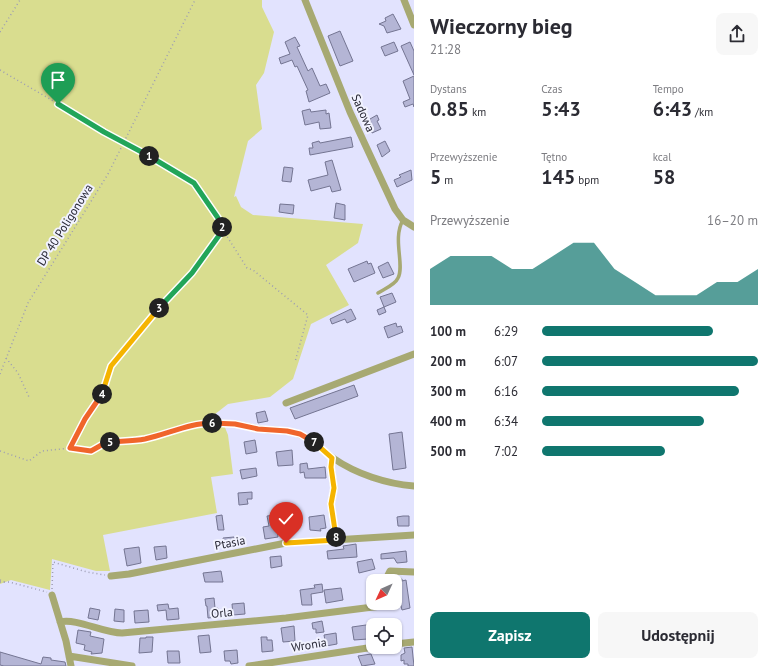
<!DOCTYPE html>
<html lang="pl">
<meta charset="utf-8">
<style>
:root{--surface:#fff;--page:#f7f7f7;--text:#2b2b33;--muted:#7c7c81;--accent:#0f766e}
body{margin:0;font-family:"PT Sans",sans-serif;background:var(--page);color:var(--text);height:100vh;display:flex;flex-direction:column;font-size:15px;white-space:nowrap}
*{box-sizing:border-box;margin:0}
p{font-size:13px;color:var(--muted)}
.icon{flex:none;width:22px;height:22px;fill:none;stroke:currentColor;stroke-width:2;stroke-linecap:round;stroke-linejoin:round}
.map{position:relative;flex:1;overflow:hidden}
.drawer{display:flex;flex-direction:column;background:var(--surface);width:360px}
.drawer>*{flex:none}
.needle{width:26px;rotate:226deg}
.controls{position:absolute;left:366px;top:574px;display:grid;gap:8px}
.controls a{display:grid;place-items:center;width:36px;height:36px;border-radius:8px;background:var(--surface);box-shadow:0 1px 3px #0004;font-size:20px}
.pin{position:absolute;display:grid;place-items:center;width:34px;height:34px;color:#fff;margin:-41px -17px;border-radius:50% 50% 50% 0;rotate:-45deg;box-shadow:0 0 4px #0007}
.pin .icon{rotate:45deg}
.km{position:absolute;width:20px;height:20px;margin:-10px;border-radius:50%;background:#222;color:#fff;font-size:11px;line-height:20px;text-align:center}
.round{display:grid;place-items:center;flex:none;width:42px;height:42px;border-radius:8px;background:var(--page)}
.summary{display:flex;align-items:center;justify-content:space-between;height:68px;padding:0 16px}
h1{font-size:22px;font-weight:700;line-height:30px}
.figures{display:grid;grid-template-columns:repeat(3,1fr);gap:6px;height:68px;padding:4px 16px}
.figures div{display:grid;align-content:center}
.figures b{font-size:20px;font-weight:700}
.figures small{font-size:11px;font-weight:400}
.figures p{font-size:11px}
.chart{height:112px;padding:8px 16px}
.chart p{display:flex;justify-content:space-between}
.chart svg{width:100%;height:72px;margin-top:4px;fill:var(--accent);opacity:.7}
.button{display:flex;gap:8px;margin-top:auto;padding:8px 16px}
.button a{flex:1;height:46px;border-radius:8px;background:var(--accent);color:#fff;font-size:16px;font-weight:700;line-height:46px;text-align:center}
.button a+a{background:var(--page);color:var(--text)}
ul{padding:0 16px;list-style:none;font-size:13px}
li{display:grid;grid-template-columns:64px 48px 1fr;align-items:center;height:30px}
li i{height:10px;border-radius:5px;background:var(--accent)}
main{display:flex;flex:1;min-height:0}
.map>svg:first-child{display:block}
.green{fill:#d9dd8f}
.building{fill:#b4b5d5;stroke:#747592}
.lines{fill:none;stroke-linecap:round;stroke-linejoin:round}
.path{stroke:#9d9db3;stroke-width:1.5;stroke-dasharray:1 3;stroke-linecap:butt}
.service{stroke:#a7a972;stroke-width:3.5}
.minor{stroke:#a7a972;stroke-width:7}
.split-1-casing{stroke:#fff;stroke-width:8}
.split-2-casing{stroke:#fff;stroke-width:8}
.split-3-casing{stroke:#fff;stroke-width:8}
.split-4-casing{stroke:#fff;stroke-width:8}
.split-5-casing{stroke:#fff;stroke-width:8}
.split-6-casing{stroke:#fff;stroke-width:8}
.split-7-casing{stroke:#fff;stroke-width:8}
.split-8-casing{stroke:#fff;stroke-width:8}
.split-9-casing{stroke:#fff;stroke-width:8}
.split-1{stroke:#22a559;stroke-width:5}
.split-2{stroke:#22a559;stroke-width:5}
.split-3{stroke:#22a559;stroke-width:5}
.split-4{stroke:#f5b400;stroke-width:5}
.split-5{stroke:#f0652b;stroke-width:5}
.split-6{stroke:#f0652b;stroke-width:5}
.split-7{stroke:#f0652b;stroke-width:5}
.split-8{stroke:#f5b400;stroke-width:5}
.split-9{stroke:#f5b400;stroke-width:5}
.labels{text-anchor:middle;stroke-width:4;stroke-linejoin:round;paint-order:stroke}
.street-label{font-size:12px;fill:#282835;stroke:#f1f2ff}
</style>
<main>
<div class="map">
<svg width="414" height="666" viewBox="0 0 414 666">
<rect width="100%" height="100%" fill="#e2e3fe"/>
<path class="green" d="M0,0H262V7L274,32L264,73L256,85L262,129L248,141L234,197L236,196L241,207L253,215L363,224L358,243L326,265L349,305L311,324L293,379L270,397L228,404L210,418L224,425L228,435L233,474L211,477L217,513L103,535L110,571H96L52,559L50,590L11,580L0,584Z"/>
<path class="building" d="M393,14L401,29L387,33L384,26L379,24L386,21L385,18Z
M340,31L353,61L340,66L328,36Z
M295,37L300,46L297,47L308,71L312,68L320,86L326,84L330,93L309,102L306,91L308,90L297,66L295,67L292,60L281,64L279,58L290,54L285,42Z
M394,42L398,51L385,56L381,47Z
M410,42L414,51V75L401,46Z
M414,76V107L413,104L405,107L403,102L410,99L403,81Z
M310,109L311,112L326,110V114L329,113L331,128L320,129L319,122L305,125L302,111Z
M377,115L379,120L377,121L381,129L372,133L368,124L371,123L370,119Z
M351,137L353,147L310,155L309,148H313L312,143L319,141L320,143Z
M385,141L390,151L382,157L377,145Z
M332,160L341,190L332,192L330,186L311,191L308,180L328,175L325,162Z
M284,167L293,168L291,182L282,181Z
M411,170L412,180L397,187L394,180L401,177L399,175Z
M336,203L345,205V220L334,218Z
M280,204L294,205L293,214L279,212Z
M367,261L368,264L371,263L375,273L354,282L348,269Z
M388,262L394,274L383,278L378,267Z
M392,293L396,302L384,307L386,312L379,315L377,310L384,307L380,297Z
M351,309L356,319L347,323L345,319L332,324L330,319Z
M396,323L397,327L401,326L403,332L388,338L384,327Z
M354,385L358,396L295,419L290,408Z
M265,411L268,421L258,423L256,413Z
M402,432L406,468L393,470L389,434Z
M255,440L257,452L246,454L244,442Z
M292,450L293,465L278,466L276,452Z
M307,463L308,469L325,467L326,478H305L304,472L300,473V464Z
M256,468L257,476L242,479L240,470Z
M252,492V499H247L248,504L239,505L238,493Z
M291,508L297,527L277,530L278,537L265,539L263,527L269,526L267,516L286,514L285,509Z
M222,515L224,530H218L216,516Z
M324,515L326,528L320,529L321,531L310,530L309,517Z
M403,516H409V526H398L397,517Z
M234,537L235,547L224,548L223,538Z
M356,544L357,557L328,559L327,551L344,549L343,546Z
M166,546L167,558L156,560L154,547Z
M139,547L141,563L127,566L124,549Z
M406,551L407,562L397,563L394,558L381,559V554Z
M281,556L282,566L271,568L270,557Z
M372,559L375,569L359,573L357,562Z
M221,571L223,582H205L203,573Z
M402,579V581L406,580L410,608L402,610L395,583L396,581Z
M322,584L323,592L311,594L312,605H302L300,590L315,588L314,585Z
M341,588L343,600L326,603L324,590Z
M214,598L215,608H218V617L208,618L207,606H206L205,599Z
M244,603L245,614L233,615L232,604Z
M168,604L169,609L178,608L179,619L167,620L166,610L158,611L157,605Z
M90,608L100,610L98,620L88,618Z
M115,609L124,610V622L114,621Z
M148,610L149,622L135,623L134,611Z
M322,621L324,632L316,633V629H313L312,623Z
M373,624V630L367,631L368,639L354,640L352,627Z
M294,626L295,641L283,642L281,628Z
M78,630L91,632L90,636L104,639L102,653L91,654L92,652L84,650L85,645L76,643Z
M336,633L337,644L326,646L324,635Z
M209,635L211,652L200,653L198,636Z
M146,637H153L152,652L139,653L140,638H146Z
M261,637H267V640H272L273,651L262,652Z
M412,647L414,666H408V664H404V660L401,661V655L405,653L404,648Z
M237,650L238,663L231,664L230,661H225L224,651Z
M167,651H179L180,663H168Z
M0,652L41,664L43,657L51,658V660L65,662L66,666H4L0,665Z
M371,654L375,664L362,666L358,656Z"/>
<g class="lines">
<path class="path" d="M0,32L20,0
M0,70L194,183L218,218L223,230L247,268L253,270L308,315L295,362
M6,358L18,373L29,397
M0,374L28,303L108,174L195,0
M71,448L85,419L101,395L111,366L161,306L192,273L223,230
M0,451L29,461L42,451L71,448L91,451L105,443L144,439L184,429L198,423H228
M0,580L4,582
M0,582H9L47,592
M52,589L53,562L87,572L105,575"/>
<path class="service" d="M378,293C384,289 395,285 398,278C405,265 392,239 403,220"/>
<path class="minor" d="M305,0L350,112L395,209L403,220L414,227
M404,0L414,25
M286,403L414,354
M235,424C243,425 251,428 259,429C273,431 288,429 301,435C314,440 323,451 333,458C356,474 387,484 414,486
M332,458L331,467L334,488L331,504L336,540
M111,576L129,574L286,543L414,535
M385,581L390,571L414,572
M52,595L66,641L71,666
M60,622C77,618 103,633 122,633L286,618L381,606L386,603
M395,644L414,642
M69,656L132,666
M249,666L374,647"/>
</g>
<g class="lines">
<defs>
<path id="split-1" d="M58,104L104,132L149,156"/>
<path id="split-2" d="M149,156L194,183L218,218L222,227"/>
<path id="split-3" d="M159,308L192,273L223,230L222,227"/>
<path id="split-4" d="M102,394L111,366L159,308"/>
<path id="split-5" d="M102,394L85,419L70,448L91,451L105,443L110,442"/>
<path id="split-6" d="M110,442C122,441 134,441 145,439C168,434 190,423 212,423"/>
<path id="split-7" d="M212,423L235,424L258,429L287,431L300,434L314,442"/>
<path id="split-8" d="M314,442L332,458L331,467L334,488L331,504L336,537"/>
<path id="split-9" d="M286,543L336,540V537"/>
</defs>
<use href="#split-1" class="split-1-casing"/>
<use href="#split-2" class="split-2-casing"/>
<use href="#split-3" class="split-3-casing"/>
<use href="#split-4" class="split-4-casing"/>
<use href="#split-5" class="split-5-casing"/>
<use href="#split-6" class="split-6-casing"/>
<use href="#split-7" class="split-7-casing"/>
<use href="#split-8" class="split-8-casing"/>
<use href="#split-9" class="split-9-casing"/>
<use href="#split-1" class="split-1"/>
<use href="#split-2" class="split-2"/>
<use href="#split-3" class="split-3"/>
<use href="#split-4" class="split-4"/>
<use href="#split-5" class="split-5"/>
<use href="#split-6" class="split-6"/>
<use href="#split-7" class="split-7"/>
<use href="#split-8" class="split-8"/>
<use href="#split-9" class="split-9"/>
</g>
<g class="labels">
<g class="street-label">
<text transform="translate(363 113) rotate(66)" y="4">Sadowa</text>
<text transform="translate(65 225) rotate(-58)" y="4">DP 40 Poligonowa</text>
<text transform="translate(230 543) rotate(-11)" y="4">Ptasia</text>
<text transform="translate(222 613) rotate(-6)" y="4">Orla</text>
<text transform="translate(309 645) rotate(-9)" y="4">Wronia</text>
</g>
</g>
</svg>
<div class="controls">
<a><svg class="needle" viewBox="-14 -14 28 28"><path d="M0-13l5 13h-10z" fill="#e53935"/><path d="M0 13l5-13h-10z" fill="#7c7c81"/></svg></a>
<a><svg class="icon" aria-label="locate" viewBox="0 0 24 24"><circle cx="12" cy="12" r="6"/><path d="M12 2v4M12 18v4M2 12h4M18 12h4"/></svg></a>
</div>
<div class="pin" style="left:58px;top:104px;background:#1e9e55"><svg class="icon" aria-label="arrive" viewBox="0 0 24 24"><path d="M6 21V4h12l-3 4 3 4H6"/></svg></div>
<div class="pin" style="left:286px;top:543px;background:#d93025"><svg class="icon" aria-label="check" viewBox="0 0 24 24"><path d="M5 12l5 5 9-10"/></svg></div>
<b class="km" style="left:149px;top:156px">1</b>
<b class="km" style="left:222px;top:227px">2</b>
<b class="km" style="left:159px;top:308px">3</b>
<b class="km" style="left:102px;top:394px">4</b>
<b class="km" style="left:110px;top:442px">5</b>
<b class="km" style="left:212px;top:423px">6</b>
<b class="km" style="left:314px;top:442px">7</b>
<b class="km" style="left:336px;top:537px">8</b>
</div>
<section class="drawer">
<div class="summary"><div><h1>Wieczorny bieg</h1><p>21:28</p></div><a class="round"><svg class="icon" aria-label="share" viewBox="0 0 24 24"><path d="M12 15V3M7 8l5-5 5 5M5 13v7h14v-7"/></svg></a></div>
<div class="figures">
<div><p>Dystans</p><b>0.85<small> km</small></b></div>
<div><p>Czas</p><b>5:43</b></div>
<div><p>Tempo</p><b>6:43<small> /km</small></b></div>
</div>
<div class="figures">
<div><p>Przewyższenie</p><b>5<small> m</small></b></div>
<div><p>Tętno</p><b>145<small> bpm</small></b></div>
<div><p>kcal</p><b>58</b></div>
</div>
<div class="chart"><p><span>Przewyższenie</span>16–20 m</p>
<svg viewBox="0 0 160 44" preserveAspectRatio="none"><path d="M0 44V22L10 14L20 14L30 14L40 22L50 22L60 14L70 6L80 6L90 22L100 30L110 38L120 38L130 38L140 30L150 30L160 22V44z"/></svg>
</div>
<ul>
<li><b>100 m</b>6:29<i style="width:79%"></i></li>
<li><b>200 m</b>6:07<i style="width:100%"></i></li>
<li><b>300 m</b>6:16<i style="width:91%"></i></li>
<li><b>400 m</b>6:34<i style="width:75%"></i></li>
<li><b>500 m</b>7:02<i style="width:57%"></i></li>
</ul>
<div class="button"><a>Zapisz</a><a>Udostępnij</a></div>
</section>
</main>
